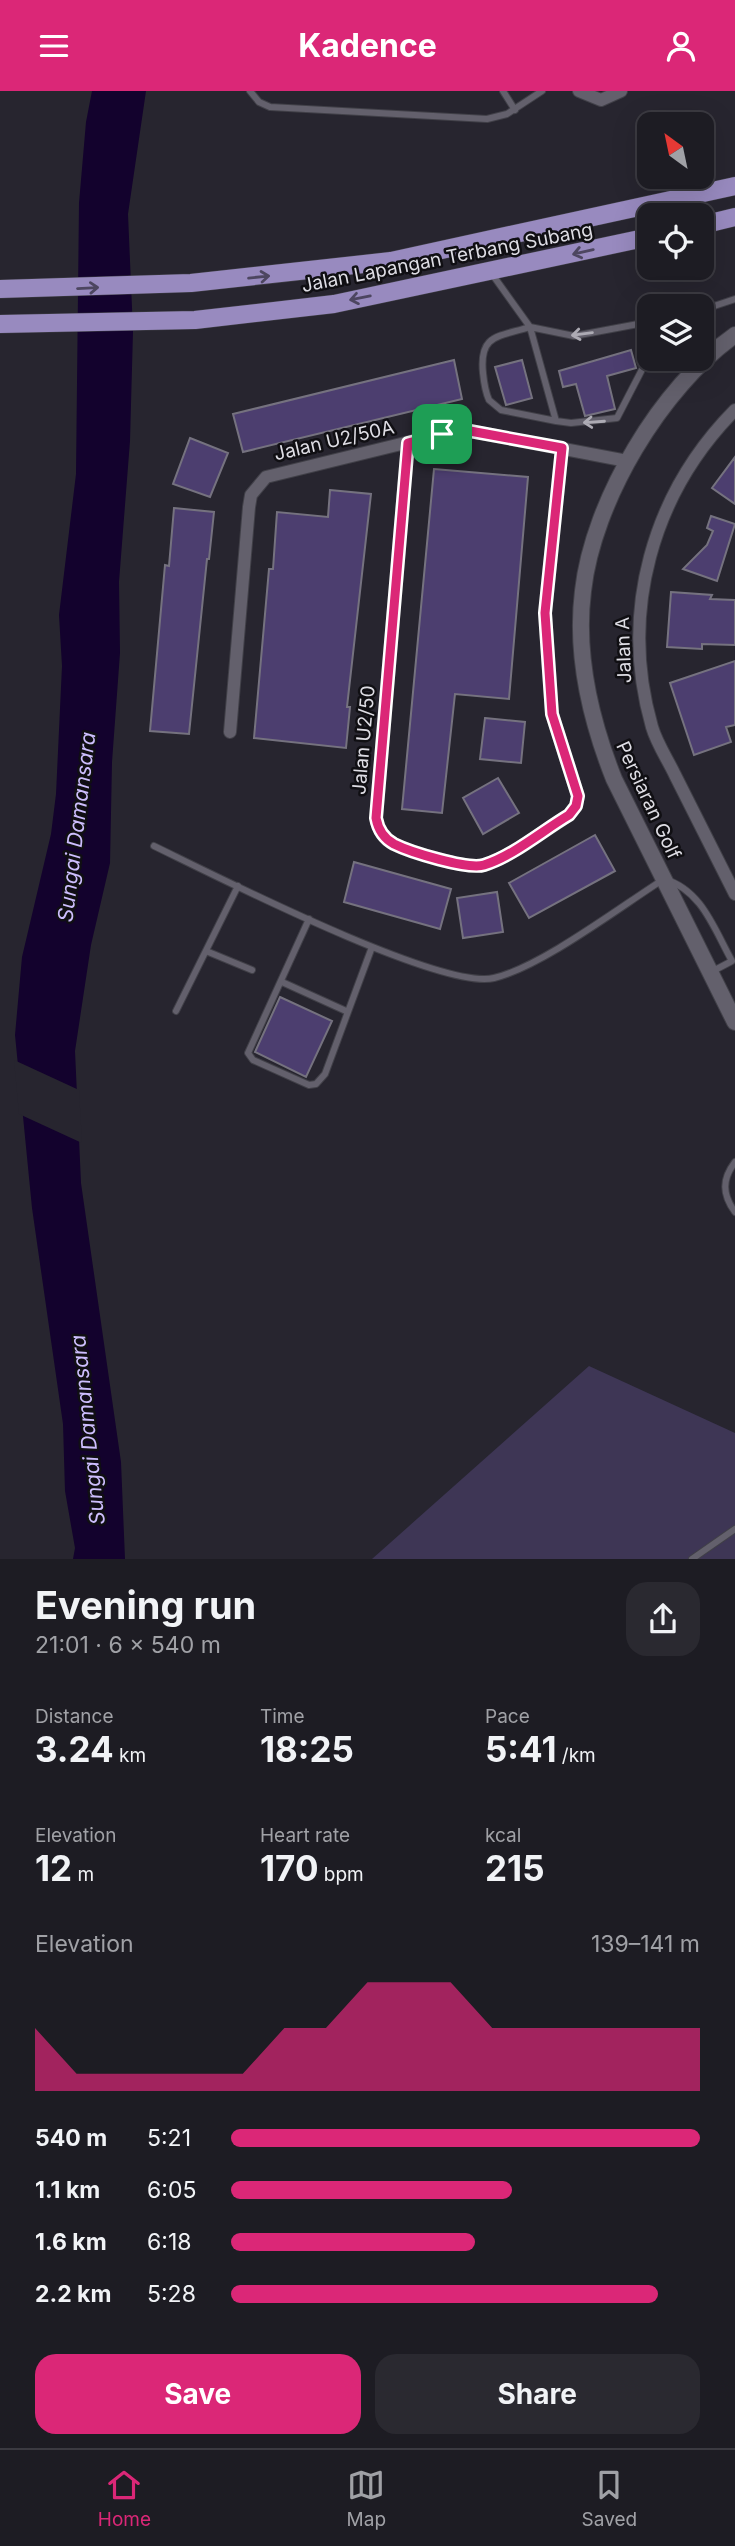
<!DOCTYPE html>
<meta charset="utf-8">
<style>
:root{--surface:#1d1c23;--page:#2a2930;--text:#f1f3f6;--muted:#a0a1a6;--line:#3b3a41;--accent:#db2777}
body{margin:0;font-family:Inter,sans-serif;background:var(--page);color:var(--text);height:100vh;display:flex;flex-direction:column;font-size:26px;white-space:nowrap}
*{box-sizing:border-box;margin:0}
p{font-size:23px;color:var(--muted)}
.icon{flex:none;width:38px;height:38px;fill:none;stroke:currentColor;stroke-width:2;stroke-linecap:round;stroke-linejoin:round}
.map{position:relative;height:1468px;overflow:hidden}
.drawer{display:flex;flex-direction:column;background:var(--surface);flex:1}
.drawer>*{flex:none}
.needle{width:46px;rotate:327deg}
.fabs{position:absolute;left:637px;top:21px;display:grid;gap:14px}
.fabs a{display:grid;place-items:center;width:77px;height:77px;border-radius:14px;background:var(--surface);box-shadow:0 7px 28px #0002,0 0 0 2px var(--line);font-size:35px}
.pin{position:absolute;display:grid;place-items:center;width:60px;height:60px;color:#fff;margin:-30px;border-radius:14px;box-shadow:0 4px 10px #0006}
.round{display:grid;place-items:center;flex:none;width:74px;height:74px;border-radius:21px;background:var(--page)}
.summary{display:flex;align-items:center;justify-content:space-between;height:119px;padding:0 35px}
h1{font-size:38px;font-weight:700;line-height:52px}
.metrics{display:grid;grid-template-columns:repeat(3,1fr);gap:10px;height:119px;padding:7px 35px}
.metrics div{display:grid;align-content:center}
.metrics b{font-size:35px;font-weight:700}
.metrics small{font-size:19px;font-weight:400}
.metrics p{font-size:19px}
.chart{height:196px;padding:14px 35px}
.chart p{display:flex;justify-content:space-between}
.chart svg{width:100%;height:126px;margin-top:7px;fill:var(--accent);opacity:.7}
.action{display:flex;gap:14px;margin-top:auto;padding:14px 35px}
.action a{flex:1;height:80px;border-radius:21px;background:var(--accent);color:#fff;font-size:28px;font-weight:700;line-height:80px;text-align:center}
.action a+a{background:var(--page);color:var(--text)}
ul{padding:0 35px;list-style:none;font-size:23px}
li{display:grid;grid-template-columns:112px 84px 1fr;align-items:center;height:52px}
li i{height:18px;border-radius:9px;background:var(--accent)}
header{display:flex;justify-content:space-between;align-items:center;height:91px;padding:0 35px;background:var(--accent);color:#fff;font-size:32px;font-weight:700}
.dock{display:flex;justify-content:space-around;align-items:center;height:98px;border-top:2px solid var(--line);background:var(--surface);font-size:19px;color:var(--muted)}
.dock a{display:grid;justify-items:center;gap:4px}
.dock .active{color:var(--accent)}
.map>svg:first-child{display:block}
.green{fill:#3e3655}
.water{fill:#13022d}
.pier{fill:#27252f}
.building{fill:#4c3e6f;stroke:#75727f;stroke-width:2}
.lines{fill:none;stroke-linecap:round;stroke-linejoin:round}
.service-casing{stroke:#414048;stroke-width:8}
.minor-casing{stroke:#414048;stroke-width:14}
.tertiary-casing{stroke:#414048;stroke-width:18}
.primary-casing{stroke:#414048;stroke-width:19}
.service{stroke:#63606c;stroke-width:6}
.minor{stroke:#63606c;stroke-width:12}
.tertiary{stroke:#63606c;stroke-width:16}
.primary{stroke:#988abf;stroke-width:18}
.oneway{stroke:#4d4660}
.oneway2{stroke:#adabb4}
.route-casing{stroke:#fff;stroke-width:14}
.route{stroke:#db2777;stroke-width:9}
.labels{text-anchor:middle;stroke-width:5;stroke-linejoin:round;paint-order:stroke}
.street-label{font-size:19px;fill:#dedde4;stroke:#100f13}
.water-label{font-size:21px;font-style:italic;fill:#cdbefd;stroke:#100f13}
</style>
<header><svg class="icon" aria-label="menu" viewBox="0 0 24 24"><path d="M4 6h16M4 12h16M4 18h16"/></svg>Kadence<svg class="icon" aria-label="person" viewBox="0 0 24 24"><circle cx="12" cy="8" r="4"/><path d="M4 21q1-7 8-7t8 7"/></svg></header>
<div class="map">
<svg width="735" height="1468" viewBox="0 0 735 1468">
<rect width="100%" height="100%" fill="#27252f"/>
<path class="green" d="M589,1275L735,1342V1468H372Z"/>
<path class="water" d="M92,0H146L128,123L133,240L130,350L119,491L120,562L112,671L110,772L91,854L75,960L81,1092L121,1371L125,1468H73L75,1457L65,1400L63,1333L32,1117L15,944L22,866L51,743L56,703L62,575L59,524L76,383L79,112L86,31Z"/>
<path class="pier" d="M14,969L79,999L82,1052L19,1023Z"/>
<path class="building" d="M631,259L636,277L607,285L615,318L585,325L576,293L563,296L559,280Z
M454,269L462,308L243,361L233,323Z
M522,269L532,307L506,314L495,276Z
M190,347L228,362L210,406L173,393Z
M735,366V413L712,397Z
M434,378L528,386L509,608L455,603L442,722L402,718Z
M330,399L371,403L347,616H350L346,657L254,647L269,478H273L277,421L328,426Z
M174,417L214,421L209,468H207L189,643L150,640L165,474L169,475Z
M711,425L735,433L717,490L683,478L707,454L713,440L707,437Z
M671,501L712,504L710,508L735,509V554L702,553V558L667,556Z
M735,570V634L726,636L731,651L694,664L670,592Z
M485,627L525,631L521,672L480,668Z
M498,687L519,722L483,743L463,707Z
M595,744L615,780L529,827L509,792Z
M354,771L451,798L440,838L344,811Z
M497,801L503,841L463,847L457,807Z
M280,906L332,930L306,986L255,961Z"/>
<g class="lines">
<defs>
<path id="service" d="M250,0L259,11L270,16L487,28L507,23L542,0
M503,0L515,19
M492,183L530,236L574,245L649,231
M702,219L735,208
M556,330L501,319L489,309C485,300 484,292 483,282C479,243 498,246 530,236L556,330L571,332L617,327L649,265
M154,755C212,783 441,900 494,887C541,876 620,816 664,788C702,799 714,838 732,870L713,880
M309,828L248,962L253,969L309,994L316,993L325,983L372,856
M206,860L252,879
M282,891L346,920
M176,920L238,795
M735,1071C722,1088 722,1103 735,1121
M692,1468L735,1438"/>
<path id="minor" d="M579,0L601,9L621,0
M735,319C652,403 619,521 652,636C657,653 668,669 675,684C695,724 715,764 735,803
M408,352L376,727C378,737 381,744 389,750C403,760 469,779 484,774C513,765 542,741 569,724L576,715L578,705L552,623L545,522L562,357
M230,641L249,416L251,404L266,386L442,343L470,340L627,370"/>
<path id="tertiary" d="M735,244C661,296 593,410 583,500C575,564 591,630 614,688L735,931"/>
<path id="primary" d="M702,134L735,126
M0,198L191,192L391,170L735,95
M0,233L195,229L334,213L649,146"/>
</defs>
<use href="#service" class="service-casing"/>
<use href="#minor" class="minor-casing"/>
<use href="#tertiary" class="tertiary-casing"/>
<use href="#primary" class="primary-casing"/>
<use href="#service" class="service"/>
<use href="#minor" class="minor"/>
<use href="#tertiary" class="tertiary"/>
<use href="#primary" class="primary"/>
</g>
<defs><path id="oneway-shaft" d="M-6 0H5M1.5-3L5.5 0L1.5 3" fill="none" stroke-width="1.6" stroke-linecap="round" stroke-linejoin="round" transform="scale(1.75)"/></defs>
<g class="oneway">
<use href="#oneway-shaft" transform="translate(583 161) rotate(167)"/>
<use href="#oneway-shaft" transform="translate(259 186) rotate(-6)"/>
<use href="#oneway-shaft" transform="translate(88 197) rotate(-3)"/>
<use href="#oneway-shaft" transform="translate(360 207) rotate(169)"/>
</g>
<g class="oneway2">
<use href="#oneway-shaft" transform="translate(582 243) rotate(173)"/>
<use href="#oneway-shaft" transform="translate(594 331) rotate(176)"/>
</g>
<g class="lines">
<defs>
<path id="route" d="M470,340L562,357L545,522L552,623L578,705L576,715L569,724C542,740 513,765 484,774C468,779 410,761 394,753C383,747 378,738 376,727L408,352L442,343Z"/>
</defs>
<use href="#route" class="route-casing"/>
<use href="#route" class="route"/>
</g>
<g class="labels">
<g class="street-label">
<text transform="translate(447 166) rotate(-11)" y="7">Jalan Lapangan Terbang Subang</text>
<text transform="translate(334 349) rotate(-13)" y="7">Jalan U2/50A</text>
<text transform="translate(623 559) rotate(-92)" y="7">Jalan A</text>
<text transform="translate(363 649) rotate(-85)" y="7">Jalan U2/50</text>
<text transform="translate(649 709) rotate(65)" y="7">Persiaran Golf</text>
</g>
<g class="water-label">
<text transform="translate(77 736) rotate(-83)" y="7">Sungai Damansara</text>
<text transform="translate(88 1339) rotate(-96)" y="7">Sungai Damansara</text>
</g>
</g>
</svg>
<div class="fabs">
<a><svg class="needle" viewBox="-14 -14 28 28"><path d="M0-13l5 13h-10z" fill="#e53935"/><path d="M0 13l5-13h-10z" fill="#a0a1a6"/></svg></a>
<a><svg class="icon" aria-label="locate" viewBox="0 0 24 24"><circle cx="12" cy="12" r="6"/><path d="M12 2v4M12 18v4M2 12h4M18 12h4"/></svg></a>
<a><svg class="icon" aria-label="layers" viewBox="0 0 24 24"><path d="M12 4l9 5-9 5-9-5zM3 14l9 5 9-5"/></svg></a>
</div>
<div class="pin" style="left:442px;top:343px;background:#1e9e55"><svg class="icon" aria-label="arrive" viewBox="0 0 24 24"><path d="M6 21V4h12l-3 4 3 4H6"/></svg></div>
</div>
<section class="drawer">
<div class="summary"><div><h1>Evening run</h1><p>21:01 · 6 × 540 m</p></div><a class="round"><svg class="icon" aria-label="share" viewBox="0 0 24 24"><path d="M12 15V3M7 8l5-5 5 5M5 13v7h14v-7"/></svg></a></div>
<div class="metrics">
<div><p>Distance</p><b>3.24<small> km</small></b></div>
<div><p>Time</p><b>18:25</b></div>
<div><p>Pace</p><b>5:41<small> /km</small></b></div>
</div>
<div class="metrics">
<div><p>Elevation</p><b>12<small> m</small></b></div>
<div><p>Heart rate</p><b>170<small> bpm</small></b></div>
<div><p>kcal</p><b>215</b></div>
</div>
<div class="chart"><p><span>Elevation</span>139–141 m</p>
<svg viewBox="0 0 160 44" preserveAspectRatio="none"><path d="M0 44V22L10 38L20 38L30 38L40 38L50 38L60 22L70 22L80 6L90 6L100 6L110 22L120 22L130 22L140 22L150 22L160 22V44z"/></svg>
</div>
<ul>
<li><b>540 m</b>5:21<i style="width:100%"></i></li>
<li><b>1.1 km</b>6:05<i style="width:60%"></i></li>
<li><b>1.6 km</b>6:18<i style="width:52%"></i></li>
<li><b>2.2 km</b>5:28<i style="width:91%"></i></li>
</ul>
<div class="action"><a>Save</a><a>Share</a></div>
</section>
<nav class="dock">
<a class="active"><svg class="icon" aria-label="home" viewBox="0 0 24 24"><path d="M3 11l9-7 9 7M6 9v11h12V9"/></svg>Home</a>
<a><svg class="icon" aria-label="map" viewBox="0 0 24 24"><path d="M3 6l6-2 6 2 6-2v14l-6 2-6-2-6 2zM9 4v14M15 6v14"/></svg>Map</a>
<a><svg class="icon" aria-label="saved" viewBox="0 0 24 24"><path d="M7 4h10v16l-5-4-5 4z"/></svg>Saved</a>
</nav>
